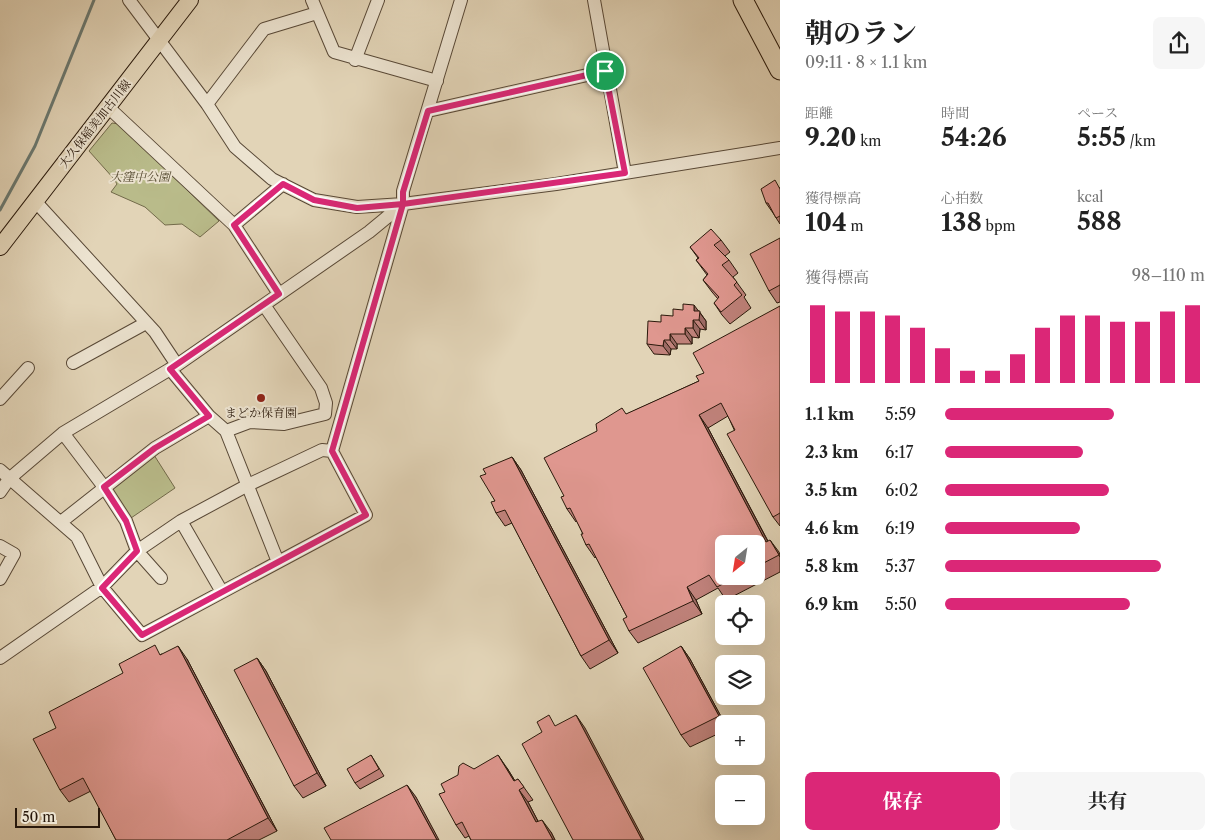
<!DOCTYPE html>
<html lang="ja">
<meta charset="utf-8">
<style>
:root{--surface:#fff;--page:#f6f6f6;--text:#222;--muted:#767676;--accent:#db2777}
body{margin:0;font-family:"Libre Caslon Text","Noto Serif JP",serif;background:var(--page);color:var(--text);height:100vh;display:flex;flex-direction:column;font-size:19px;white-space:nowrap}
*{box-sizing:border-box;margin:0}
p{font-size:16px;color:var(--muted)}
.icon{flex:none;width:28px;height:28px;fill:none;stroke:currentColor;stroke-width:2;stroke-linecap:round;stroke-linejoin:round}
.map{position:relative;flex:1;overflow:hidden}
.details{display:flex;flex-direction:column;background:var(--surface);width:450px}
.details>*{flex:none}
.needle{width:32px;rotate:210deg}
.tools{position:absolute;left:715px;top:535px;display:grid;gap:10px}
.tools a{display:grid;place-items:center;width:50px;height:50px;border-radius:8px;background:var(--surface);box-shadow:0 5px 20px #0002;font-size:25px}
.scale{position:absolute;left:15px;bottom:12px;width:85px;box-sizing:border-box;padding-left:5px;border:2px solid #2a190b;border-top:0;font-size:14px;line-height:18px;white-space:nowrap;color:#2a190b;-webkit-text-stroke:4px #ece3d0;paint-order:stroke}
.pin{position:absolute;display:grid;place-items:center;width:42px;height:42px;color:#fff;margin:-21px;border:2px solid #fff;border-radius:50%;box-shadow:0 1px 5px #0007}
.round{display:grid;place-items:center;flex:none;width:52px;height:52px;border-radius:8px;background:var(--page)}
.headline{display:flex;align-items:center;justify-content:space-between;height:85px;padding:0 25px}
h1{font-size:28px;font-weight:700;line-height:38px}
.figures{display:grid;grid-template-columns:repeat(3,1fr);gap:8px;height:85px;padding:5px 25px}
.figures div{display:grid;align-content:center}
.figures b{font-size:25px;font-weight:700}
.figures small{font-size:14px;font-weight:400}
.figures p{font-size:14px}
.chart{height:140px;padding:10px 25px}
.chart p{display:flex;justify-content:space-between}
.chart svg{width:100%;height:90px;margin-top:5px;stroke:var(--accent);stroke-width:6}
.primary-button{display:flex;gap:10px;margin-top:auto;padding:10px 25px}
.primary-button a{flex:1;height:58px;border-radius:8px;background:var(--accent);color:#fff;font-size:20px;font-weight:700;line-height:58px;text-align:center}
.primary-button a+a{background:var(--page);color:var(--text)}
ul{padding:0 25px;list-style:none;font-size:16px}
li{display:grid;grid-template-columns:80px 60px 1fr;align-items:center;height:38px}
li i{height:12px;border-radius:6px;background:var(--accent)}
main{display:flex;flex:1;min-height:0}
.map>svg:first-child{display:block}
.green{fill:#b9bb8a;stroke:#726a4a}
.lines{fill:none;stroke-linecap:round;stroke-linejoin:round}
.stream{stroke:#6a7870;stroke-width:3}
.minor-casing{stroke:#584836;stroke-width:14}
.major-casing{stroke:#2a190b;stroke-width:18}
.highway-casing{stroke:#2a190b;stroke-width:21}
.minor{stroke:#ece3d0;stroke-width:12}
.major{stroke:#e2d4b7;stroke-width:16}
.highway{stroke:#e2d4b7;stroke-width:19}
.wall{fill:#c0827b;stroke:#2a190b;fill-rule:evenodd}
.shaded-wall{fill:#9c6a64;stroke:#2a190b}
.building{fill:#df978f;stroke:#2a190b}
.route-casing{stroke:#fff;stroke-width:10}
.route{stroke:#db2777;stroke-width:6}
.poi-dot{fill:#8f2418;stroke:#ece3d0;stroke-width:2}
.labels{text-anchor:middle;stroke-width:4;stroke-linejoin:round;paint-order:stroke}
.street-label{font-size:12px;fill:#2a190b;stroke:#ece3d0}
.park-label{font-size:12px;font-style:italic;fill:#554a31;stroke:#ece3d0}
.poi-label{font-size:12px;fill:#2a190b;stroke:#ece3d0}
</style>
<main>
<div class="map">
<svg width="780" height="840" viewBox="0 0 780 840">
<rect width="100%" height="100%" fill="#e2d4b7"/>
<filter id="stains"><feTurbulence type="fractalNoise" baseFrequency=".004" numOctaves="4"/><feColorMatrix values="0 0 0 0 .2 0 0 0 0 .09 0 0 0 0 .02 0 0 0 .5 -.17"/></filter>
<radialGradient id="worn" r=".72"><stop offset=".6" stop-color="#630" stop-opacity="0"/><stop offset="1" stop-color="#630" stop-opacity=".3"/></radialGradient>
<path class="green" d="M112,123L119,124L219,221L200,237L182,224L165,225L145,207L111,192L117,184L114,179L89,151Z
M154,455L175,488L131,518L112,490L113,484Z"/>
<g class="lines">
<path class="stream" d="M0,210L35,146L94,0"/>
<defs>
<path id="minor" d="M129,0L207,104L235,147L272,179L314,200L357,207L403,204L556,184L780,148
M312,0L334,52L437,81
M594,0L625,173
M355,60L378,0
M207,104L264,29L317,13
M108,107L234,225L283,184
M428,111L605,71
M35,201L155,332L177,365
M234,225L279,294
M73,363L146,323
M170,369L209,416L226,431L278,562
M0,399L28,368
M226,431L250,422L284,424L325,414L326,403L321,388L264,305
M63,433L104,487L126,521L137,551L161,578
M0,470L77,537L102,587L142,635L366,515L332,451L403,204V191L461,0
M0,492L9,479L63,433L177,365L369,232L403,204
M181,521L222,592
M61,522L155,448L209,416
M0,546L14,554L0,579
M0,658L102,587L137,551L181,521L248,485L322,450L332,451"/>
<path id="major" d="M0,247L190,0"/>
<path id="highway" d="M743,0L780,70"/>
</defs>
<use href="#minor" class="minor-casing"/>
<use href="#major" class="major-casing"/>
<use href="#highway" class="highway-casing"/>
<use href="#minor" class="minor"/>
<use href="#major" class="major"/>
<use href="#highway" class="highway"/>
</g>
<path class="wall" d="M780,187V224L773,213L766,203Z
M780,238V302L777,303L769,291Z
M721,240L730,252L725,256L729,260L738,273L733,277L746,295L744,297L751,308L730,324L722,315L714,303L718,299L712,292L703,280L707,275L696,260L698,258L690,247Z
M780,306V526L773,517L728,416L708,428L768,541L780,555V572L726,600L718,588L696,600L702,614L638,643L629,631L627,617L596,557L595,558L586,545L583,534L577,521L576,522L567,509L564,496L597,431L627,414L699,381L704,373ZM756,544V576H724Z
M699,311L706,321V330L700,329L699,338L692,337V344H677V349H671L670,355L654,354L647,344L661,322Z
M512,457L521,470L618,653L590,669L581,656L512,523L505,526L496,513L495,501L486,474Z
M681,646L690,659L725,724H724V731L690,747L681,735Z
M161,654L187,659L277,831L259,840H116L91,791L69,802L60,790Z
M257,658L266,671L326,786L303,798L294,786Z
M371,755L384,776L360,789L355,783Z
M507,768L515,781L518,779L533,800L528,802L538,821L551,832L555,840H471L469,836L465,838L456,825L445,792L474,769Z"/>
<path class="shaded-wall" d="M694,305L706,321V330L699,320L694,311Z
M693,320L700,329L699,338L693,328Z
M685,328L692,337V344L685,334Z
M670,334L677,344V349L670,340Z
M664,340L671,349L670,355L663,346Z
M699,415L708,428L775,555L766,542Z
M512,457L521,470L618,653L609,640Z
M770,540L779,552L780,555V557Z
M687,587L696,600L702,614L693,601Z
M178,646L187,659L277,831L268,818Z
M681,646L690,659L725,724H724L719,716Z
M257,658L266,671L326,786L317,773Z
M576,715L585,728L644,840H642Z
M498,755L507,768L520,789L514,781Z
M407,785L416,797L439,840H437Z
M519,790L528,802L545,835L536,822Z
M542,820L551,832L555,840H553Z"/>
<path class="building" d="M775,180L780,189V216L776,218L768,203H766L761,189Z
M711,229L721,240L714,245L729,260L722,265L737,282L734,285L742,295L721,312L714,303L719,297L703,280L708,274L696,260L699,258L690,247Z
M780,238V285L769,291L750,254Z
M683,304L694,305V311H700L699,320H693V328H685V334H670V340H664L663,346L647,344L648,321L661,322V315L673,316V309L683,310Z
M780,306V513L773,517L727,434L735,430L721,403L699,415L766,542L770,540L779,555L756,567V544H724V576H738L717,587L709,575L687,587L693,601L629,631L623,619L627,617L589,544L586,545L581,534H583L570,508L567,509L561,497L564,496L544,458L597,431L596,424L622,408L626,414L699,381L696,376L704,373L693,353Z
M512,457L609,640L581,656L505,510L496,513L491,502L495,501L480,476L486,474L483,469Z
M155,645L160,655L178,646L268,818L227,840H116L83,778L60,790L33,739L56,728L49,712L123,673L119,664Z
M681,646L719,716L681,735L643,668Z
M257,658L317,773L294,786L234,670Z
M549,715L555,726L576,715L642,840H573L522,744L542,732L537,722Z
M371,755L379,769L355,783L347,769Z
M498,755L514,781L518,779L524,787L519,790L536,822L542,820L553,840H471L462,822L456,825L439,794L445,792L441,784L458,775L459,766L463,763L474,769Z
M407,785L437,840H331L324,828Z"/>
<g class="lines">
<defs>
<path id="route" d="M605,71L428,111L403,192V204L357,208L314,200L283,184L234,225L279,294L170,369L209,416L155,448L104,487L126,521L137,551L102,588L142,635L366,515L332,451L403,204L625,173L605,71"/>
</defs>
<use href="#route" class="route-casing"/>
<use href="#route" class="route"/>
</g>
<circle class="poi-dot" cx="261" cy="398" r="5"/>
<g class="labels">
<g class="street-label">
<text transform="translate(95 124) rotate(-52)" y="4">大久保稲美加古川線</text>
</g>
<g class="park-label">
<text x="140" y="181">大窪中公園</text>
</g>
<g class="poi-label">
<text x="261" y="417">まどか保育園</text>
</g>
</g>
<rect width="100%" height="100%" filter="url(#stains)"/>
<rect width="100%" height="100%" fill="url(#worn)"/>
</svg>
<div class="tools">
<a><svg class="needle" viewBox="-14 -14 28 28"><path d="M0-13l5 13h-10z" fill="#e53935"/><path d="M0 13l5-13h-10z" fill="#767676"/></svg></a>
<a><svg class="icon" aria-label="locate" viewBox="0 0 24 24"><circle cx="12" cy="12" r="6"/><path d="M12 2v4M12 18v4M2 12h4M18 12h4"/></svg></a>
<a><svg class="icon" aria-label="layers" viewBox="0 0 24 24"><path d="M12 4l9 5-9 5-9-5zM3 14l9 5 9-5"/></svg></a>
<a>+</a>
<a>−</a>
</div>
<div class="scale">50 m</div>
<div class="pin" style="left:605px;top:71px;background:#1e9e55"><svg class="icon" aria-label="arrive" viewBox="0 0 24 24"><path d="M6 21V4h12l-3 4 3 4H6"/></svg></div>
</div>
<section class="details">
<div class="headline"><div><h1>朝のラン</h1><p>09:11 · 8 × 1.1 km</p></div><a class="round"><svg class="icon" aria-label="share" viewBox="0 0 24 24"><path d="M12 15V3M7 8l5-5 5 5M5 13v7h14v-7"/></svg></a></div>
<div class="figures">
<div><p>距離</p><b>9.20<small> km</small></b></div>
<div><p>時間</p><b>54:26</b></div>
<div><p>ペース</p><b>5:55<small> /km</small></b></div>
</div>
<div class="figures">
<div><p>獲得標高</p><b>104<small> m</small></b></div>
<div><p>心拍数</p><b>138<small> bpm</small></b></div>
<div><p>kcal</p><b>588</b></div>
</div>
<div class="chart"><p><span>獲得標高</span>98–110 m</p>
<svg viewBox="0 0 160 44" preserveAspectRatio="none"><path d="M5 44V6M15 44V9M25 44V9M35 44V11M45 44V17M55 44V27M65 44V38M75 44V38M85 44V30M95 44V17M105 44V11M115 44V11M125 44V14M135 44V14M145 44V9M155 44V6"/></svg>
</div>
<ul>
<li><b>1.1 km</b>5:59<i style="width:65%"></i></li>
<li><b>2.3 km</b>6:17<i style="width:53%"></i></li>
<li><b>3.5 km</b>6:02<i style="width:63%"></i></li>
<li><b>4.6 km</b>6:19<i style="width:52%"></i></li>
<li><b>5.8 km</b>5:37<i style="width:83%"></i></li>
<li><b>6.9 km</b>5:50<i style="width:71%"></i></li>
</ul>
<div class="primary-button"><a>保存</a><a>共有</a></div>
</section>
</main>
